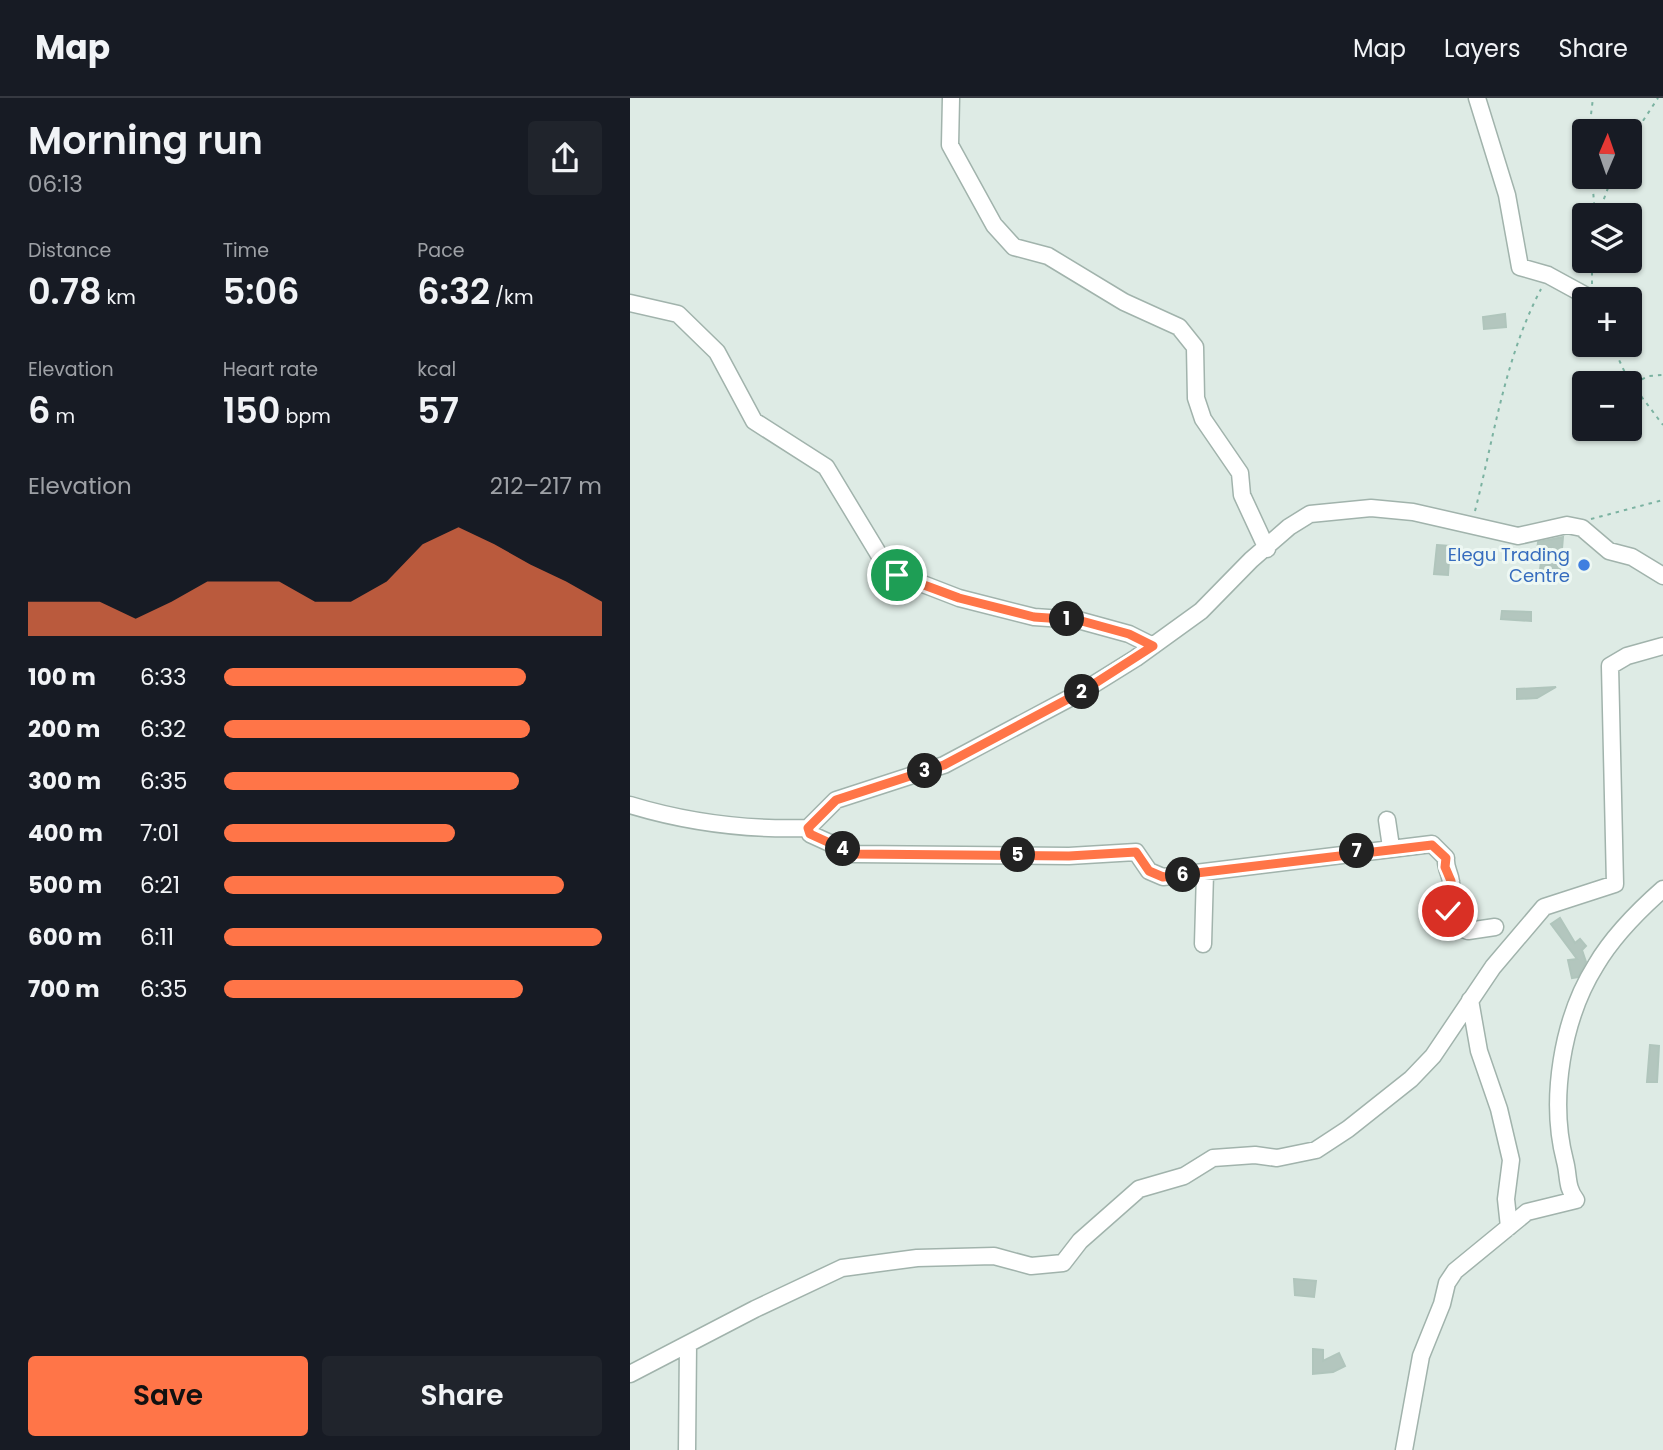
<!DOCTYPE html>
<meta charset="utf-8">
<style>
:root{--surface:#171b24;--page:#20242c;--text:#f1f3f6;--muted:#9ea1a6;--line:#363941;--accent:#ff7548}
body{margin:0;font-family:Poppins,sans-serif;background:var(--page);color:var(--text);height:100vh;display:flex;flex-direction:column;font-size:26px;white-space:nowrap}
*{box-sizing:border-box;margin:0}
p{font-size:23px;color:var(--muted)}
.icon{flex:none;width:38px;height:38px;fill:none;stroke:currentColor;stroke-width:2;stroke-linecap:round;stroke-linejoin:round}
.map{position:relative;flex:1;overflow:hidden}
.details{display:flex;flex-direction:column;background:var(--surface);width:630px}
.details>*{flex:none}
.needle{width:46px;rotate:2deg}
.controls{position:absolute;left:942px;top:21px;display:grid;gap:14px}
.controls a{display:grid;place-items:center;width:70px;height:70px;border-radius:7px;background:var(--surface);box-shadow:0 2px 5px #0004;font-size:35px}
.pin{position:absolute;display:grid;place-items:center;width:60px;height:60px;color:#fff;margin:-30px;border:4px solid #fff;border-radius:50%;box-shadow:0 2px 7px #0007}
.km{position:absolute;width:35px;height:35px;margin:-18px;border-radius:50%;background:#222;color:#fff;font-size:19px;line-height:35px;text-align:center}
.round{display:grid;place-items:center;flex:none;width:74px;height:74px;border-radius:7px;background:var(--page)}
.summary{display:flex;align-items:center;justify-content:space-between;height:119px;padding:0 28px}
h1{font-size:38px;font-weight:600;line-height:52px}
.stats{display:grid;grid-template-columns:repeat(3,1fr);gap:10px;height:119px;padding:7px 28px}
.stats div{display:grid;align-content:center}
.stats b{font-size:35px;font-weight:600}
.stats small{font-size:19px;font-weight:400}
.stats p{font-size:19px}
.chart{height:196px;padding:14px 28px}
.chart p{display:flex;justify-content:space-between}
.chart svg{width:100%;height:126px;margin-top:7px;fill:var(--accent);opacity:.7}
.button{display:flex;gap:14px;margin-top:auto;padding:14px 28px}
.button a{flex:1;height:80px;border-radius:7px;background:var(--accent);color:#111;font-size:28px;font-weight:600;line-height:80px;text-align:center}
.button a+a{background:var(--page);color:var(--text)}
ul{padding:0 28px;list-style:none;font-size:23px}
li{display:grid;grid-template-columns:112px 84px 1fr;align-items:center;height:52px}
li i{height:18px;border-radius:9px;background:var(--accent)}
header{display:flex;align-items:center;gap:42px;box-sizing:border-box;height:98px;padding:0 35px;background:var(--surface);border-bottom:2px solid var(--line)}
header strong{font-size:33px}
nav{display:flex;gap:38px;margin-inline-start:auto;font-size:24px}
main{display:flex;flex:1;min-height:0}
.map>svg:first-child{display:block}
.building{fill:#b3c6be;stroke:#b0c5bc;stroke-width:2}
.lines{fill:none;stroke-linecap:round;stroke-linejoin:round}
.minor-casing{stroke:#a1b3ac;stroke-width:19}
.path{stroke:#7bb2a1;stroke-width:2;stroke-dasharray:3.5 5;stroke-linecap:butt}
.minor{stroke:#fff;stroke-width:16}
.route-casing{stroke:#fff;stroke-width:14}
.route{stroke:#ff7548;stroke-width:9}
.shop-dot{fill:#3f7fe0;stroke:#eef8f3;stroke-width:2.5}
.labels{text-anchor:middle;stroke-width:6;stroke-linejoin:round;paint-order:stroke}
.shop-label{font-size:18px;fill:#366cbe;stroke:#eef8f3;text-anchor:end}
</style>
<header>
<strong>Map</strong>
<nav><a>Map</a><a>Layers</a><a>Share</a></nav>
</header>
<main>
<section class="details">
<div class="summary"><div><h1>Morning run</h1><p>06:13</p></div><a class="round"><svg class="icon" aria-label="share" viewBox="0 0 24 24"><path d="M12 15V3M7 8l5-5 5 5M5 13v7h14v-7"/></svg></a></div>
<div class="stats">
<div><p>Distance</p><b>0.78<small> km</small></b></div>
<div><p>Time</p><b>5:06</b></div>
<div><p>Pace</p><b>6:32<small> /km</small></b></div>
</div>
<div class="stats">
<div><p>Elevation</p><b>6<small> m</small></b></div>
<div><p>Heart rate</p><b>150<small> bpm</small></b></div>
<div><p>kcal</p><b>57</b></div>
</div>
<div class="chart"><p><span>Elevation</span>212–217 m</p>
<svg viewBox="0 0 160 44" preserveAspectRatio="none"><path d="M0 44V32L10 32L20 32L30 38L40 32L50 25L60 25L70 25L80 32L90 32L100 25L110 12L120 6L130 12L140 19L150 25L160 32V44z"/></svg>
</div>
<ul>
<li><b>100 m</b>6:33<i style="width:80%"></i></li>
<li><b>200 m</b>6:32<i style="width:81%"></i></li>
<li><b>300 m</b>6:35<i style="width:78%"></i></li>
<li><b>400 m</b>7:01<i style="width:61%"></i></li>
<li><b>500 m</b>6:21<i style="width:90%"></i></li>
<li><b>600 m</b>6:11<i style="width:100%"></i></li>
<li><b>700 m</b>6:35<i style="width:79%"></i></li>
</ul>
<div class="button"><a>Save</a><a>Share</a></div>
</section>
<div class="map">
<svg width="1033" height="1352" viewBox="0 0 1033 1352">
<rect width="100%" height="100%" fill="#deebe5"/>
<path class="building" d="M875,216L876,229L854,231L853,219Z
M933,439L930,474L910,472L912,454H907L908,444Z
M807,447L820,448L818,477L804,476Z
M872,513L901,514V523L871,521Z
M926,589L907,600L887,601V591Z
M930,820L945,845L950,841L956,848L952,852L956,864L948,879L942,880L938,862L947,861L921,826Z
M1020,947L1029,948L1027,984H1017Z
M664,1181L686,1183L684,1199L665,1197Z
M683,1251L693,1252V1263L709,1255L715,1268L703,1274L683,1276Z"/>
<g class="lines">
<defs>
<path id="minor" d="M321,0L320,47L364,127L384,149L418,158L494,204L549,229L565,249L566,300L573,321L610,375L612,397L637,451
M847,0L877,97L890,169L918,177L962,201
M0,205L48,216L87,254L124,323L196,369L251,460L267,476L329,500L404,519L448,522L499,536L523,548
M0,707C56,724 119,732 178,730L206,702L314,667L453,593L506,560L571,513L621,462L659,429L680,416L741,410L783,414L888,438L937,427L952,430L979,453L1002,459L1033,478
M757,722L761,749
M178,730L180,736L224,756L439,758L506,754L519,773L533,779L802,746L816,760C815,770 820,775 821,784C823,798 816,811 821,826L838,833L865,829
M573,846L575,775
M840,902L849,953L869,1011L881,1062L876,1101L879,1129
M0,1276L125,1211L212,1170L287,1160L364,1158L401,1168L433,1165L450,1143L509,1091L554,1078L583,1060L625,1057L647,1060L686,1052L718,1031L781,981L803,958L863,869L914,809L985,786L980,568L997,558L1033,548
M57,1352L58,1246
M774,1352L791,1258L812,1206L817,1185L825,1173L897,1114L946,1102C936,1089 939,1078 935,1063C919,1002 932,921 966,867C983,838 1008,813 1033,791"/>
</defs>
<use href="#minor" class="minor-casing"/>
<path class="path" d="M959,33L963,0
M999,44L1028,0
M962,79L965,117
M968,117L982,79
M962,186V163
M982,247L998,281L1033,327
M1004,285L1019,278L1033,277
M845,413C864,339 875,259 911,191
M961,421L1033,402"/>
<use href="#minor" class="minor"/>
</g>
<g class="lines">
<defs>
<path id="route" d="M267,477L329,500L404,519L448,522L499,536L523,548L453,593L314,667L206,702L178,730L180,736L224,756L439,758L506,754L519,773L533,779L802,747L816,760L815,769L821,783L818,813"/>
</defs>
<use href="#route" class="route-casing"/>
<use href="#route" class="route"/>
</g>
<circle class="shop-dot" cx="954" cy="467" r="7"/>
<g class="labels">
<g class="shop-label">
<text x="940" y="463">Elegu Trading<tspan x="940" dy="21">Centre</tspan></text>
</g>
</g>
</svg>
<div class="controls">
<a><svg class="needle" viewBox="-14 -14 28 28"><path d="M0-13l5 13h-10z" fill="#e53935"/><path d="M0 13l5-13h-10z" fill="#9ea1a6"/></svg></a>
<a><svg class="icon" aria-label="layers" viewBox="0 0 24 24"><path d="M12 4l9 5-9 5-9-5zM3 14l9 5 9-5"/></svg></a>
<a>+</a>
<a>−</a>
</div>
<div class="pin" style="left:267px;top:477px;background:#1e9e55"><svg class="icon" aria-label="arrive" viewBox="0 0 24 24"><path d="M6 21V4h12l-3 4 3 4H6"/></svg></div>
<div class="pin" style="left:818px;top:813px;background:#d93025"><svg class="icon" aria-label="check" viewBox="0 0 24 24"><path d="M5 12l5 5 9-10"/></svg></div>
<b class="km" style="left:437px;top:521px">1</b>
<b class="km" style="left:452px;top:594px">2</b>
<b class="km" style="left:295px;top:673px">3</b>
<b class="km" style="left:213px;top:751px">4</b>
<b class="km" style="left:388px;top:757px">5</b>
<b class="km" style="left:553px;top:777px">6</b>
<b class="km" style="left:727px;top:753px">7</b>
</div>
</main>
